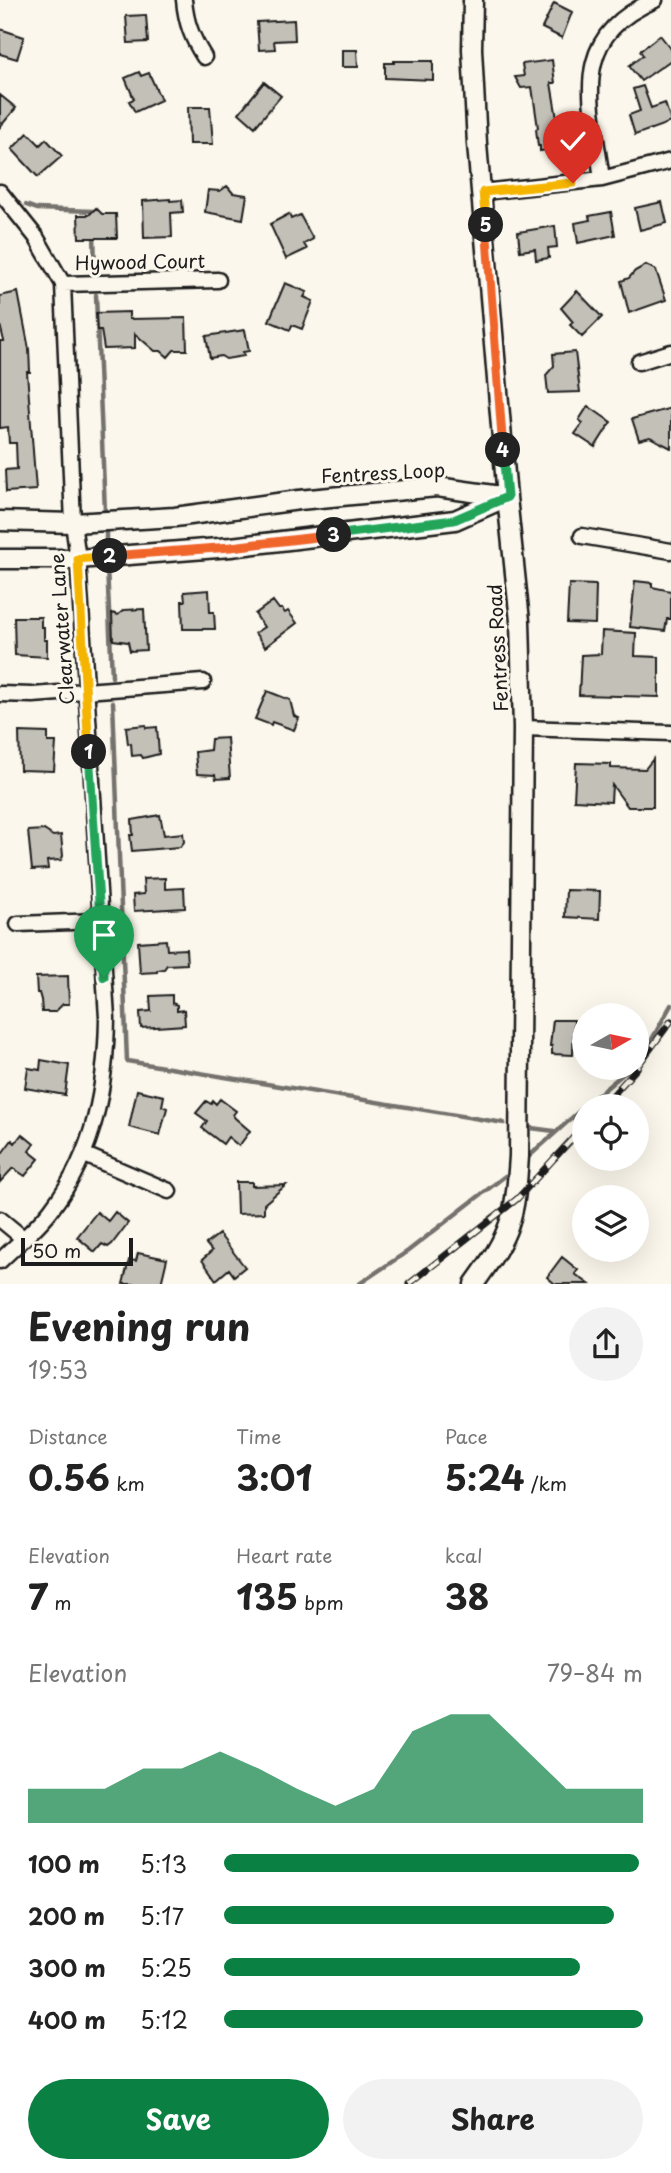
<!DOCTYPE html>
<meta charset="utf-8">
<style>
:root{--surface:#fff;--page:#f2f2f2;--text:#222;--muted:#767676;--accent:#0b8043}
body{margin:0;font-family:"Playpen Sans",sans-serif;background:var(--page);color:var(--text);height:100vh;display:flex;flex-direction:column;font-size:26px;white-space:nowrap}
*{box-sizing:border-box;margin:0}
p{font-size:23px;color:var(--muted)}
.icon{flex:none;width:38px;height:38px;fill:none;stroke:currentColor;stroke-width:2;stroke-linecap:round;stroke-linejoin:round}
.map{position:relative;height:1284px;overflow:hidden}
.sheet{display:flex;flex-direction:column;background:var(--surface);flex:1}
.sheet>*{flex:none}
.needle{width:46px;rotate:81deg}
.controls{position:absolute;left:572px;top:1003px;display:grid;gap:14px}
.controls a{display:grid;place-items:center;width:77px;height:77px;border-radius:50%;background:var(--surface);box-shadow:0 7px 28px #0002;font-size:35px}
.scale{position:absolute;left:21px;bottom:18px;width:112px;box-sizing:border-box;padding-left:7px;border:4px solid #1c1c1c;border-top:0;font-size:19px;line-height:24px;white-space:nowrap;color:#1c1c1c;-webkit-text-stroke:5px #fbf7ec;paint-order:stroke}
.pin{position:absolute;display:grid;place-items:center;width:60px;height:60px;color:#fff;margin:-72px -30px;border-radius:50% 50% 50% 0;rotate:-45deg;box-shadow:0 0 7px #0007}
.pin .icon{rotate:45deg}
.km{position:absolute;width:35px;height:35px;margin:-18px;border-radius:50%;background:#222;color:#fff;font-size:19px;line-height:35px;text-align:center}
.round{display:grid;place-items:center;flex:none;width:74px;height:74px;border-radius:37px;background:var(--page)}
.head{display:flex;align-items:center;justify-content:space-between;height:119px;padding:0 28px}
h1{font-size:38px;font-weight:700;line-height:52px}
.stats{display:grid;grid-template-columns:repeat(3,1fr);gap:10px;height:119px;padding:7px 28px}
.stats div{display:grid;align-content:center}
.stats b{font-size:35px;font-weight:700}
.stats small{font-size:19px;font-weight:400}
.stats p{font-size:19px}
.chart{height:196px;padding:14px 28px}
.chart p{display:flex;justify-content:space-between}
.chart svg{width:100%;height:126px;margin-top:7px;fill:var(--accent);opacity:.7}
.primary-button{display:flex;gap:14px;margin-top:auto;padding:14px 28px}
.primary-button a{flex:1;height:80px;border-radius:42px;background:var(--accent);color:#fff;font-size:28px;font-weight:700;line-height:80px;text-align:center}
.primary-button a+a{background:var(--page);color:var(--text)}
ul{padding:0 28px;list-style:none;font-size:23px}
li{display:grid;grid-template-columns:112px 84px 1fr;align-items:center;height:52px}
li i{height:18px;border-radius:9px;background:var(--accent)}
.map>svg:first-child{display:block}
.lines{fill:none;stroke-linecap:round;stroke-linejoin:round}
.stream{stroke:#74726e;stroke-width:4.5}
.building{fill:#c3c0b8;stroke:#1c1c1c;stroke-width:2}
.minor-casing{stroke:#1c1c1c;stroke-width:19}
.tertiary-casing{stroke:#1c1c1c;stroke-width:23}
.minor{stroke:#fbf7ec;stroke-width:14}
.tertiary{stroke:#fbf7ec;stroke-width:18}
.rail-casing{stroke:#1c1c1c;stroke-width:7}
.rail{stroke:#fbf7ec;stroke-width:4.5;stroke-dasharray:13;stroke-linecap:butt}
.split-1-casing{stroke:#fff;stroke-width:14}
.split-2-casing{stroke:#fff;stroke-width:14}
.split-3-casing{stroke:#fff;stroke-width:14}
.split-4-casing{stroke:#fff;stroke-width:14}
.split-5-casing{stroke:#fff;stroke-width:14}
.split-6-casing{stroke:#fff;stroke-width:14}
.split-1{stroke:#22a559;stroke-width:9}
.split-2{stroke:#f5b400;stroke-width:9}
.split-3{stroke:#f0652b;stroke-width:9}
.split-4{stroke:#22a559;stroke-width:9}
.split-5{stroke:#f0652b;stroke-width:9}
.split-6{stroke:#f5b400;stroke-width:9}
.labels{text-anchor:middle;stroke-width:6;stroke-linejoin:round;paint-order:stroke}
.street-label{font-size:19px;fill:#1c1c1c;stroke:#fbf7ec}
</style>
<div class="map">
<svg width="671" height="1284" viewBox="0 0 671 1284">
<rect width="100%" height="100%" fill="#fbf7ec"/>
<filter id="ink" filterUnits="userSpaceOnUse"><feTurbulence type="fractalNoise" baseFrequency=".0143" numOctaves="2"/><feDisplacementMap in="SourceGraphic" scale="14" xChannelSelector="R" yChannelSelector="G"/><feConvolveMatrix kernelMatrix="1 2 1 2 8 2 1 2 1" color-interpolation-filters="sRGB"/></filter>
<g filter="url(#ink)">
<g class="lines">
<path class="stream" d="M26,205L37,209L93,211V216
M94,232L95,270
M96,295L105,512
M106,531V548
M107,566L112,677
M113,702L127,1061L504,1123
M637,1060L646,1050L671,1005
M585,1106L630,1068
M531,1128L554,1131
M525,1160L584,1107
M359,1284L408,1251L505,1176"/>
</g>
<path class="building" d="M554,3L572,12L562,38L542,28Z
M146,15L148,42L128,43L126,16Z
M294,20L295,40L274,41L275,49L259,50L257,22Z
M0,29L24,37L17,59L0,54Z
M660,35L671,49V60L641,81L629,66L643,55L640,51Z
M342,50H357L358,67H342Z
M552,60L555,83H551L562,148L540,151V146H538L536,129L538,128L532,87L521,88L515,77L524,76L522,64Z
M394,61H433V80L385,78V63H394Z
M139,72L141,76L149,73L161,100L135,112L129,101L134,99L125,78Z
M264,82L281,96L255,127L239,113Z
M643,86L651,108L665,103L671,122L635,135L629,115L640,111L633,89Z
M0,95L16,108L0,127Z
M188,107H210L213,144H189Z
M28,133L40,145L46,139L62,156L38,177L12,149Z
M227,186L233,193L247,195L243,219L205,212L208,190L220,191Z
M170,199V201L182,200L183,212L171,213L172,237L144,238L143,201Z
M662,202L667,223L640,230L635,208Z
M96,208L102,214H116L117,238H79L78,215H89Z
M611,212L615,235L578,243L575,223L590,220L589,216Z
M289,214L291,219L300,215L313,239L304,244L307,249L286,259L270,224Z
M555,226L557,247L548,248L549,258L536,260L535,249L520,251L518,232Z
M646,265L656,270L666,300L629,313L621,281L629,278L635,271Z
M285,283L307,292L304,297L313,301L302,329L292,325L290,330L269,321Z
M577,291L602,317L582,337L570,325L573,322L561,308Z
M18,292L29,349L30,372H27L36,490L6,492L5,470L17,469L16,443H9L8,427L0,428V341H4L0,325V296Z
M129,312V319L186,318L187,350H174L168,357L161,351H155L135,334V348L104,349L101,330H97L96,313Z
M245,330L249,351L243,352L244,356L226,359L221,356L210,358L206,336Z
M575,352L580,392L548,393L546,375L554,366L553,354Z
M588,406L611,422L595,447L575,434L583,423L579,420Z
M671,408V448L650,437L639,440L632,419Z
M635,581L652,583V587L671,591V619H667L665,631L630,627Z
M569,584L596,585L595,624L567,623Z
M209,590L210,612H214L215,629H183L182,601H185L184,592Z
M273,601L279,609H282L285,613L288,611L297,623L265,647L255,633L264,627L255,614Z
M144,609L146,650L130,651L128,642L113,640L112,613L118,615L124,610Z
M14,617H41V627H44V640H47V657L15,655Z
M602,631L636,633L635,656L659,657V697L579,695L581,655L601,654Z
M267,691L290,700L294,716L299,718L294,730L272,722L271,725L255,719Z
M146,725V728L157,727L159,754L143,758L141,755L132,756L131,743L128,744L126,727Z
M19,732L48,733V742H56L54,771L20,770Z
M227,738L230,778L216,779L215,775L197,774L195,752L210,750L211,739Z
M653,759V807H628L612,785L611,802L574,800L576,763L611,764V768L645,769Z
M160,815L164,835L183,833L184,842L180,847L132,851L130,835H133L132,820Z
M44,830L53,836L61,835L63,856L61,860L47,861L48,869L32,870L28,831Z
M165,878V889L184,888L185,908L134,911L133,895L144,894L143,879Z
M566,890L600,891L599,919L565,917Z
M166,940L167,950L186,949L187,964L167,965L164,969L157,970V972L140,973L138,942Z
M68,976L69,1004H63L55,1012H42L41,1000L39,993H37L36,977Z
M172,995V1003L177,1005V1011L184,1010L185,1025L141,1028L140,1012L151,1011L150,996Z
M553,1020H574L573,1055L552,1054V1046H550Z
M41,1060L69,1065L65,1095L25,1088L28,1068L40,1070Z
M137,1090L164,1096L162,1106L167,1108L160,1135L129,1127Z
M220,1099L236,1111L233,1115L235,1118L250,1131L239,1146L228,1137L223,1144L202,1128L207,1121L196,1113L206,1101L211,1104L213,1101L216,1104Z
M22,1134L34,1144L29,1151L39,1159L25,1176L13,1168L0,1182V1156L12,1140L15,1143Z
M236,1182H252V1186L286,1185L264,1204V1213L237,1214Z
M97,1212L108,1221L115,1212L128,1223L112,1244L108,1247L102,1244L95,1252L77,1237Z
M219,1234L245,1267L234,1276L229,1269L216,1280L202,1260L212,1251L206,1244Z
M138,1253L167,1259L161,1284H123L129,1260L136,1261Z
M562,1257L578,1270L575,1274L589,1284H555L547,1277Z"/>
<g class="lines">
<defs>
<path id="minor" d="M184,0C186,23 192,38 204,57
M602,179C592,102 567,38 655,0
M0,192L36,237L63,284L73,523L78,559L107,1018C106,1086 95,1151 53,1207C39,1227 17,1244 0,1261
M483,192L602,179L671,161
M63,284L218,280
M639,362L671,352
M582,536L671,551
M0,694L33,695L203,682
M523,728L671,733
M18,924L100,921
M85,1155L169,1191
M0,1219L23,1238"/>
<path id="tertiary" d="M473,0L472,49L477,144L507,497L520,621L523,728L519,1156C515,1219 511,1233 474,1284
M0,521L73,523L175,517L299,500L437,487L507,497
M0,559H78L231,547L455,520L507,497"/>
</defs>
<use href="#minor" class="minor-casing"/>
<use href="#tertiary" class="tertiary-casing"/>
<use href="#minor" class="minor"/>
<use href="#tertiary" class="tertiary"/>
<defs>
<path id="rail" d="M637,1067L671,1021
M603,1106L637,1068
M409,1284L517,1199L584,1126"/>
</defs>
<use href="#rail" class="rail-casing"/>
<use href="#rail" class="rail"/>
</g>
</g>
<g class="lines" filter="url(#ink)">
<defs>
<path id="split-1" d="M89,752L104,977"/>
<path id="split-2" d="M89,752L78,559L110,556"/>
<path id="split-3" d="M110,556L231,547L334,535"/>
<path id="split-4" d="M334,535L454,520L507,497L503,450"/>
<path id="split-5" d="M486,225L503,450"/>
<path id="split-6" d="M486,225L483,192L573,183"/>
</defs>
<use href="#split-1" class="split-1-casing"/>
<use href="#split-2" class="split-2-casing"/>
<use href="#split-3" class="split-3-casing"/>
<use href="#split-4" class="split-4-casing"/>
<use href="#split-5" class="split-5-casing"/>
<use href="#split-6" class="split-6-casing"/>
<use href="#split-1" class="split-1"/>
<use href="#split-2" class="split-2"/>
<use href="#split-3" class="split-3"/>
<use href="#split-4" class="split-4"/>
<use href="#split-5" class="split-5"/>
<use href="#split-6" class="split-6"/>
</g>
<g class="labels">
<g class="street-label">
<text transform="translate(140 262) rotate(-1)" y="7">Hywood Court</text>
<text transform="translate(383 473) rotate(-3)" y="7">Fentress Loop</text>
<text transform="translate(62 629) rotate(-94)" y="7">Clearwater Lane</text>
<text transform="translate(498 648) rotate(-93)" y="7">Fentress Road</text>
</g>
</g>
</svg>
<div class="controls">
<a><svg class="needle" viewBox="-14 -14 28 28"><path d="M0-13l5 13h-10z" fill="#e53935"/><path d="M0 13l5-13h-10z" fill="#767676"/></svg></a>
<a><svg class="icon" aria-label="locate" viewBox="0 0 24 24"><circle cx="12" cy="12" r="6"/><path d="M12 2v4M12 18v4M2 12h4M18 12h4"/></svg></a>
<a><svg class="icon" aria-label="layers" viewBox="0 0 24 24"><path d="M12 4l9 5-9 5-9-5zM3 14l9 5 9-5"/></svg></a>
</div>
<div class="scale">50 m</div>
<div class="pin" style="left:104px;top:977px;background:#1e9e55"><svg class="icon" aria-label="arrive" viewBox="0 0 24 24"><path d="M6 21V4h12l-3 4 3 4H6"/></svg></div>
<div class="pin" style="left:573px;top:183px;background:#d93025"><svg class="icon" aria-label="check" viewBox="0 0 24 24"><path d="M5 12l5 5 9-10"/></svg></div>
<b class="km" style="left:89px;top:752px">1</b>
<b class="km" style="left:110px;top:556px">2</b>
<b class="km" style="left:334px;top:535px">3</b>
<b class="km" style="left:503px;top:450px">4</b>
<b class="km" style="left:486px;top:225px">5</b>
</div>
<section class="sheet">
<div class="head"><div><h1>Evening run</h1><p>19:53</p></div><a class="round"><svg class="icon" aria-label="share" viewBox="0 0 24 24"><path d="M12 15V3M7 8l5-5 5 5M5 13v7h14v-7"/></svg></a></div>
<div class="stats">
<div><p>Distance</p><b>0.56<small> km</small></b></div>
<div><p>Time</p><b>3:01</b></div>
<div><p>Pace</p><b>5:24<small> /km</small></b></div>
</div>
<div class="stats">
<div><p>Elevation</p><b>7<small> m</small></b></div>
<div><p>Heart rate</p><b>135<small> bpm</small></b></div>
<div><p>kcal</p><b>38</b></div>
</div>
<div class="chart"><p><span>Elevation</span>79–84 m</p>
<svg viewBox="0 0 160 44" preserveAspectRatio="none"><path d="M0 44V32L10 32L20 32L30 25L40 25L50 19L60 25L70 32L80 38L90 32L100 12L110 6L120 6L130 19L140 32L150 32L160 32V44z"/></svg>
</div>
<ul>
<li><b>100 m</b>5:13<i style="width:99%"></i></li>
<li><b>200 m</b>5:17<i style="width:93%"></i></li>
<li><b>300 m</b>5:25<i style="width:85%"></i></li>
<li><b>400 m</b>5:12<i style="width:100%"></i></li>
</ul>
<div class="primary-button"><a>Save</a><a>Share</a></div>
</section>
